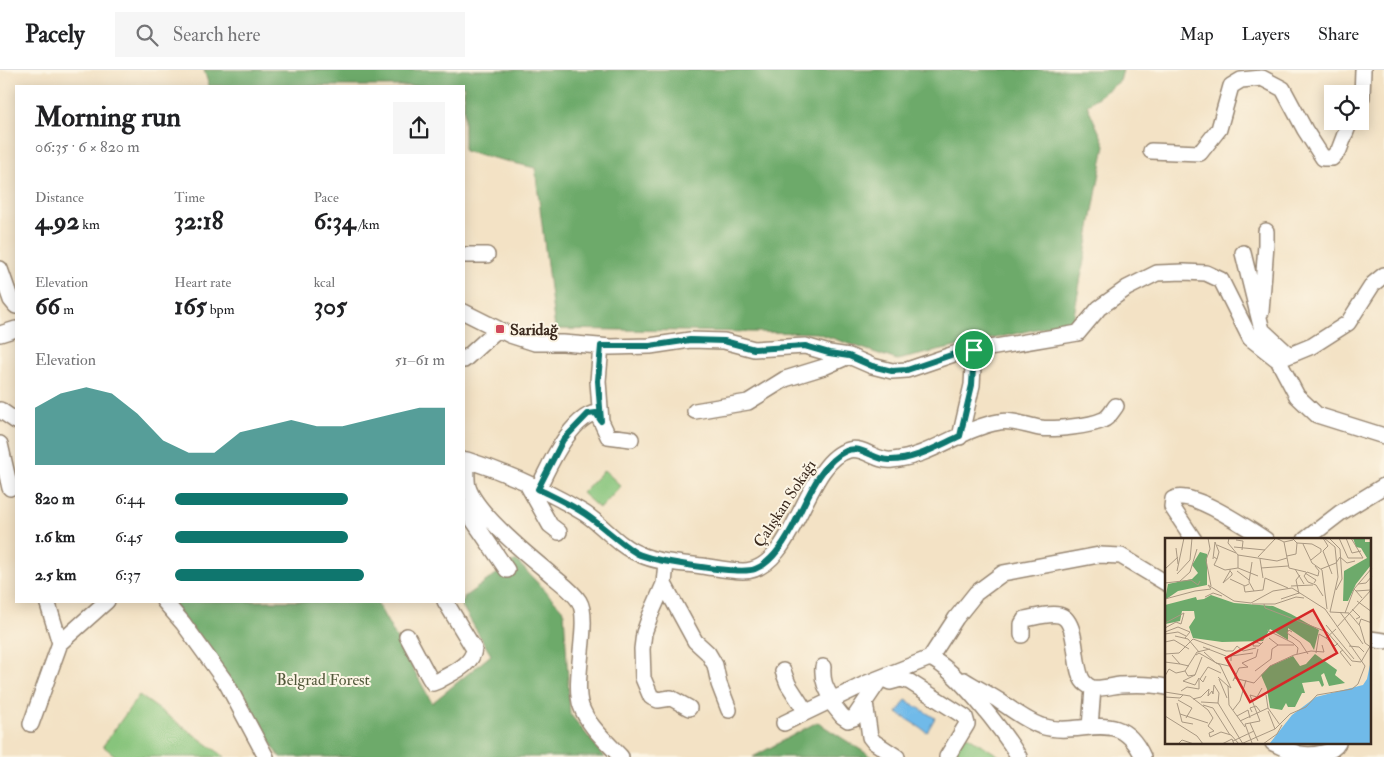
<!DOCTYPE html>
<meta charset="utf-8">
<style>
:root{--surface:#fff;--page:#f6f6f6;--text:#202124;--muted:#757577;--line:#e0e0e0;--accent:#0f766e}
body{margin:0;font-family:"IM FELL Double Pica",serif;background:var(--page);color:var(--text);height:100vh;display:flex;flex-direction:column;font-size:19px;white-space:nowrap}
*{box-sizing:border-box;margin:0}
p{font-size:16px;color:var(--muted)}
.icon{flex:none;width:28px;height:28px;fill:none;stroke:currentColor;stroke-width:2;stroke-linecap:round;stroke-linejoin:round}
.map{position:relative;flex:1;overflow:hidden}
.details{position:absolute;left:15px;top:15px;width:450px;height:518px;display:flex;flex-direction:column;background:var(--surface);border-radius:0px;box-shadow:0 2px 12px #0003}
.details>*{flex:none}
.tools{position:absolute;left:1324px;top:15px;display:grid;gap:10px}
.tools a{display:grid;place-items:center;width:45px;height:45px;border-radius:0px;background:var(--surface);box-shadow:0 2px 12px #0003;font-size:25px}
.pin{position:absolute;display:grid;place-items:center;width:42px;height:42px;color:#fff;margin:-21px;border:2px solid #fff;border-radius:50%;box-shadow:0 1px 5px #0007}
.round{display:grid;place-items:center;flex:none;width:52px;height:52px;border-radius:0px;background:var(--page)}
.head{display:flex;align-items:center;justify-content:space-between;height:85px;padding:0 20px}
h1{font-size:28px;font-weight:700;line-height:38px}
.figures{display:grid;grid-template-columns:repeat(3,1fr);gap:8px;height:85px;padding:5px 20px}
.figures div{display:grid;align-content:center}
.figures b{font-size:25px;font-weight:700}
.figures small{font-size:14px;font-weight:400}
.figures p{font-size:14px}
.chart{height:140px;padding:10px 20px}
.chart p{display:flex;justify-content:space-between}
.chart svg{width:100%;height:90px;margin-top:5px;fill:var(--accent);opacity:.7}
ul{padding:0 20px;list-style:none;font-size:16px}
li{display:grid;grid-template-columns:80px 60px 1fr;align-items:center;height:38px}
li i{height:12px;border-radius:6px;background:var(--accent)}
header{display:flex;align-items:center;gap:30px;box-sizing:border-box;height:70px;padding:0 25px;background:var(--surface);border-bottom:1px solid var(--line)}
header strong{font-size:24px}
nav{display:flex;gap:28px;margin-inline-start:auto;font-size:18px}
.search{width:350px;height:45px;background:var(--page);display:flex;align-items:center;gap:12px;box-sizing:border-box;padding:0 18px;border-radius:0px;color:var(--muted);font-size:19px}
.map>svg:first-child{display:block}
.green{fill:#87c47b;stroke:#61774c}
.forest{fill:#6daa6b;stroke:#546a44}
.water{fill:#70bae9;stroke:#567284}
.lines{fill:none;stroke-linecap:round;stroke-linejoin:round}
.minor-casing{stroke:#978672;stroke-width:18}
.minor{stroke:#fff;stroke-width:15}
.route-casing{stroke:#fff;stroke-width:10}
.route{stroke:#0f766e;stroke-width:6}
.poi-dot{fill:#d1495b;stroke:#fcf5e5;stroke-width:2}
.labels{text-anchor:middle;stroke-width:4;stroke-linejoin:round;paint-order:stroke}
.poi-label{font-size:16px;font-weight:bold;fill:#3b2a1e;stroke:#fcf5e5;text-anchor:start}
.street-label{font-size:16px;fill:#3b2a1e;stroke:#fcf5e5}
.park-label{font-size:16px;fill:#52583a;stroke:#fcf5e5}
.inset-road{fill:none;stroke:#a99882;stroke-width:1}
.view{fill:#d62828;fill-opacity:0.15;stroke:#d62828;stroke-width:2.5}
.inset-edge{fill:none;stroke:#3b2a1e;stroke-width:2.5}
</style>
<header>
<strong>Pacely</strong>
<div class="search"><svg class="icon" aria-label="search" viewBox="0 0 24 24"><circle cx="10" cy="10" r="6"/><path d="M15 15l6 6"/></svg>Search here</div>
<nav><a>Map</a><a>Layers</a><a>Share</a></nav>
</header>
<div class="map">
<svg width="1384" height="687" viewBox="0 0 1384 687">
<rect width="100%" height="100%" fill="#fcf5e5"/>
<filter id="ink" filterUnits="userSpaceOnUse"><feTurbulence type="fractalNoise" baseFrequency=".02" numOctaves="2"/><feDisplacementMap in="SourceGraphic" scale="10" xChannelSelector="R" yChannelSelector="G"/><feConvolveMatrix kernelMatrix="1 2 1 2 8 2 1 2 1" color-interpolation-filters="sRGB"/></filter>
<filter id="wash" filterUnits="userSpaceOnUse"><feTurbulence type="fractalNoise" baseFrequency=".0096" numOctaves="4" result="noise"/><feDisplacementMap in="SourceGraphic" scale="20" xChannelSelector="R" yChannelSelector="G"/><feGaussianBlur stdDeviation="1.12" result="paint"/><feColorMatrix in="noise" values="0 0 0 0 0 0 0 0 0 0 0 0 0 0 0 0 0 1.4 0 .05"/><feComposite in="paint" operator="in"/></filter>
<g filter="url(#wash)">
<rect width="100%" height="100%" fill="#f3e2c5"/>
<path class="green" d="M604,400L621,416L600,439L582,423Z
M139,625L225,687H117L103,676Z
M964,664L1001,687H949Z"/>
<path class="forest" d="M204,0H1123L1120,11L1087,35L1105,75L1073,251L897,290L817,263L555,259L535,98L464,81V16H209Z
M516,490L564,541L570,644L605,687H280L254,647L165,531H376L432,633L491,585L459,531H464V527Z
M817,652L872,687H753Z"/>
<path class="water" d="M906,630L935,648L927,662L897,643Z"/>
</g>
<g filter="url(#ink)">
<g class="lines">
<defs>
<path id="minor" d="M1360,31L1362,27L1363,0
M1151,81L1200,83L1219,59L1231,16L1241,10L1262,8L1283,19L1305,60L1323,88H1332L1339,80L1350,51
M1243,183L1262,260L1289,285
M464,185H487
M0,199L11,230L16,236
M464,242L510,265L535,273H563L611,277L650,276L690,270L724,271L754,279L805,276L829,283L849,286L872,296L892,301L907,300L954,284L1078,263L1099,238L1127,218L1157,203L1184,202L1206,203L1221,210L1250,268L1278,290L1297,326L1317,345L1384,366
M1261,242L1266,175V161
M0,264L16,259
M601,276L598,311L601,351L608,366L631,369
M464,290L498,259
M1278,290L1312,276L1348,253L1373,214L1384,205
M0,340L16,351
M695,341L748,332L785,309L824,297L849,286
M960,367L972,315L974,280
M0,374L10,418
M467,390C508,403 548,421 584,443C603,455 618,476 639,484C658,493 681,493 702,496C716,498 730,501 743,501C795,501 805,391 849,380C864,376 876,392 892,390C931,387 962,358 999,352C1012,349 1027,356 1040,358C1053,360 1091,356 1103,350C1109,348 1112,341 1116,336
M467,390C467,398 466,409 468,417C476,443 526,484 548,502C558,511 572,520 579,531C591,550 572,609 581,636C588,656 607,672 621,687
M527,414L550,455L559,462
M538,419C548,397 571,347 596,343L601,351
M464,437L507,500
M1194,470L1172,437L1173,429C1191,419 1249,459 1266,470
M1305,470L1340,443L1384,416
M666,492L664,514L695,571L708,583L715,595L719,614L729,640
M664,514L650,546L644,563L642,579L643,608L651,627L658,630L671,628L689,638
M47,531L60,573
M164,531L183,553L227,614L266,687
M1022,565V554L1025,549C1036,547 1048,543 1059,545C1081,550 1071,604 1086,614C1088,616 1090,617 1093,618C1101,619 1112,616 1120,615C1135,614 1152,614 1166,617
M407,566L429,607L433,613L438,611C451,603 472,596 474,579L445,531
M1370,569L1384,571
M930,588L956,548L976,523L1003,503L1099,485L1121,486L1166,513
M823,597C822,610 825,619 833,629
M783,601L788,614L806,642
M964,610C975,617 987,623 998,630C1011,639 1025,650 1041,656C1082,669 1119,634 1143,687
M830,631L842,646L848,650L854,648L881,608L890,612L901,609L910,612L965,647L967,654L947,687
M865,632L870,667L874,672L897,687
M784,653L867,613L930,588C957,600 1003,661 1019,687
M31,654L60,573L107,531
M1090,657L1093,618
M1273,673C1282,677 1291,682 1300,684C1312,686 1332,684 1338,673"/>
</defs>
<use href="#minor" class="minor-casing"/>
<use href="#minor" class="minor"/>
</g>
</g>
<g class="lines" filter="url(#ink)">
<defs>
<path id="route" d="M690,270L724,271L754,279L805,276L829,283L849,286L872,296L892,301L907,300L954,284L974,280L972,315L960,366C938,376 913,391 889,390C873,390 861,374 846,381C820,392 805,434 792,458C784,473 772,493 755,499C741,505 651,491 636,483C618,472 603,456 585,444C570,434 554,427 538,419L563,370L588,344L596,343L601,351L598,311L601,276H650Z"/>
</defs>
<use href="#route" class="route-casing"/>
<use href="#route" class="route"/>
</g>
<rect class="poi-dot" x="495" y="254" width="10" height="10" rx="2.5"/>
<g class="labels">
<g class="poi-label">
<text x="510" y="265">Saridağ</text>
</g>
<g class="street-label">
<text transform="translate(784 433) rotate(-57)" y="6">Çalışkan Sokağı</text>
</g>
<g class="park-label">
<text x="323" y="615">Belgrad Forest</text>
</g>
</g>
<g transform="translate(1165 468)">
<rect width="206" height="206" fill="#f3e2c5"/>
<path d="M188,0H200V4H206V27L191,46L183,63H178L179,33L202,20L196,10L191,9ZM35,14L42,16V47L13,53L0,62L3,46L27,41L33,35L27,27ZM46,57L69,65L108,68L126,76L154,92L149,112L145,105L123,90V102L105,91L98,103L57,104L28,100L24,89L30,80L29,73H17L15,83L0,86V67L31,59L32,62L39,61ZM150,116L172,132L170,137L180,145L164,148L159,135L156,137L159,147L157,149L154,143L137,145L140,155H137L130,169H123L121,165L117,172L105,170L102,151L96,137L105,128L128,118L135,128L141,126Z" fill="#6daa6b"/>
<path d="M206,122V206H100L105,205L127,177L151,159L198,147L202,141Z" fill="#70bae9"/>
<path class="inset-road" d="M43,0L45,11L41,22L46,48M64,0L63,5L73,17V30L93,38M111,0L119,4L128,2M127,0L132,5L147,6L156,11V14L146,22M159,0L170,9L173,39L165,74M164,0L175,11L177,41L171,52M174,0L183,20M181,0L187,15L196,13M71,2L78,3L77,12M119,4L124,30L141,34M138,6L147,25L157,32L162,71M52,7L71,15M69,9L100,12M11,10L13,26M158,13L167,36M158,13L163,8L158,0M73,17L112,23L122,20M122,18L131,16L132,5M93,19L110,1M183,20H198L186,0M48,21L50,4L54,14L52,21L49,19M52,21L49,27L60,32L73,30M95,21L98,40M87,24L84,44L89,53L98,52L100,40L123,50M150,28L154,33L153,38L142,34L139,38L143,44L151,47L158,58M96,30L123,28M0,31L13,19M65,31V33L67,35V37L58,45L65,33M130,31L139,46M156,31L171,25L175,19L182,25L190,23M12,33L19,0M72,33L84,42M140,35L151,42L149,45M12,36L25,22L27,0M65,41L80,48L84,46M14,44L25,34L32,11M0,45L26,42L33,47L35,43M193,46L201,45L207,38M79,48L80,54L89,53M126,48L148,47M46,51L43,47L69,63L86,65L108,53L127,50L160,71M30,53L46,51M191,53L189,51L207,30M134,56L131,42L135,37M40,59L48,55L57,58M197,60L191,53L205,52M0,61L30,53M116,61L134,55M192,63L207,74M87,66H110L131,59L139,60M99,66L100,70L162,94L187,123L196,124M187,71L195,79L191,81M165,74L184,75L195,88L200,105L207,110M175,74L198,106M180,75L189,51M0,85L19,75L16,86L11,84L0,90M161,87L189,121M194,87L196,81L207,85M172,89L207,51M171,91L161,100L170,108L173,105M102,92L128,105L133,110L132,116M0,94L13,89L25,94L20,100M127,94L124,92L122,95L135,104L143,116M0,96L13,94L21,98M10,98L23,101L34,114M104,100L113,107H129M0,104L9,102L24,111M96,106L89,103L88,108H94L98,104M184,108L194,109L199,114M38,109L61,118M178,112L175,114L186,128M39,114L51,125L64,128M151,115L154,96L161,100M0,116L14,115L28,101L61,113H68L72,108L78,113L91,110M7,117L15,126L24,128M31,117L34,115L55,127L66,150L63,148M66,123V118L88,115M0,124L15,126M196,124L207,105M90,133L106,121L107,111L113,107M30,137L37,119M0,138L4,131L11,135L20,133M41,138L38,144L35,141L43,129L56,135M53,139L63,148L64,167L80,189M69,140L89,145L105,128L129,117L146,113L159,114L157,107M54,141L62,160M68,143L74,130L83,129L77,125L91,119L93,111M16,153L22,149L34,151V140L30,147L18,143L30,137L23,138L20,133L32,114L45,111M0,154L25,158L43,172L48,180L43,188L49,193L44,195L45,199M101,157L103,170L115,187M0,159L15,160L18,157M28,161L36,159L44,151L43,158L47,153L48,156L49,147L54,155L53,165L78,206M13,162L27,170L21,180M36,164L53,165M12,165L15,176L43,185M38,167L48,170L65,197M68,172L75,163L81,142M103,173L110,191M87,174L85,170L91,168L95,173M15,176L17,184L28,186M0,178L32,198L38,206M72,178L83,172L85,180M75,183L103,170M85,185L93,203M80,186L95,183L85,157L92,159L97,150M80,186L87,205M45,199L56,194L66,197L74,206M68,203L89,193M13,206L17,202L29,206M57,206L67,201L69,206M76,206L110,191L125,176L141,169L152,157L187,151L193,146L200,128L160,71M98,206L112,196L117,187"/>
<path class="view" d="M148,72L172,115L85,164L61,120Z"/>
<rect width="206" height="206" class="inset-edge"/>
</g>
</svg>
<div class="tools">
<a><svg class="icon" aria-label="locate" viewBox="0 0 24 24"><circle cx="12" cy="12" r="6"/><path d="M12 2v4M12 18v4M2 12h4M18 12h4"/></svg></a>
</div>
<div class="pin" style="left:974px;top:280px;background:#1e9e55"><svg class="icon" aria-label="arrive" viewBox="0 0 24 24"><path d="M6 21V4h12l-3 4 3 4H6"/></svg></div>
<section class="details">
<div class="head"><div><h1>Morning run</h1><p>06:35 · 6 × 820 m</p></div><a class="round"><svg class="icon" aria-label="share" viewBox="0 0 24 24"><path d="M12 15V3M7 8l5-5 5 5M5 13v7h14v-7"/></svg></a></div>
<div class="figures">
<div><p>Distance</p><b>4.92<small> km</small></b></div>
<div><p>Time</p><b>32:18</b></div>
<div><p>Pace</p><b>6:34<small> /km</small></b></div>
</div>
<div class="figures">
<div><p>Elevation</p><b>66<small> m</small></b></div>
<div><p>Heart rate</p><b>165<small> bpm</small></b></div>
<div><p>kcal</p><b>305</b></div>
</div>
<div class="chart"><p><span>Elevation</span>51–61 m</p>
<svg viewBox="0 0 160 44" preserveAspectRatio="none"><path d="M0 44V16L10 9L20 6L30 9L40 19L50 32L60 38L70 38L80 28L90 25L100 22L110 25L120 25L130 22L140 19L150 16L160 16V44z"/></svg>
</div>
<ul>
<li><b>820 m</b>6:44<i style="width:64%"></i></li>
<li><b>1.6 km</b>6:45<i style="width:64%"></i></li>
<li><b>2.5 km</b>6:37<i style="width:70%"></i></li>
</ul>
</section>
</div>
